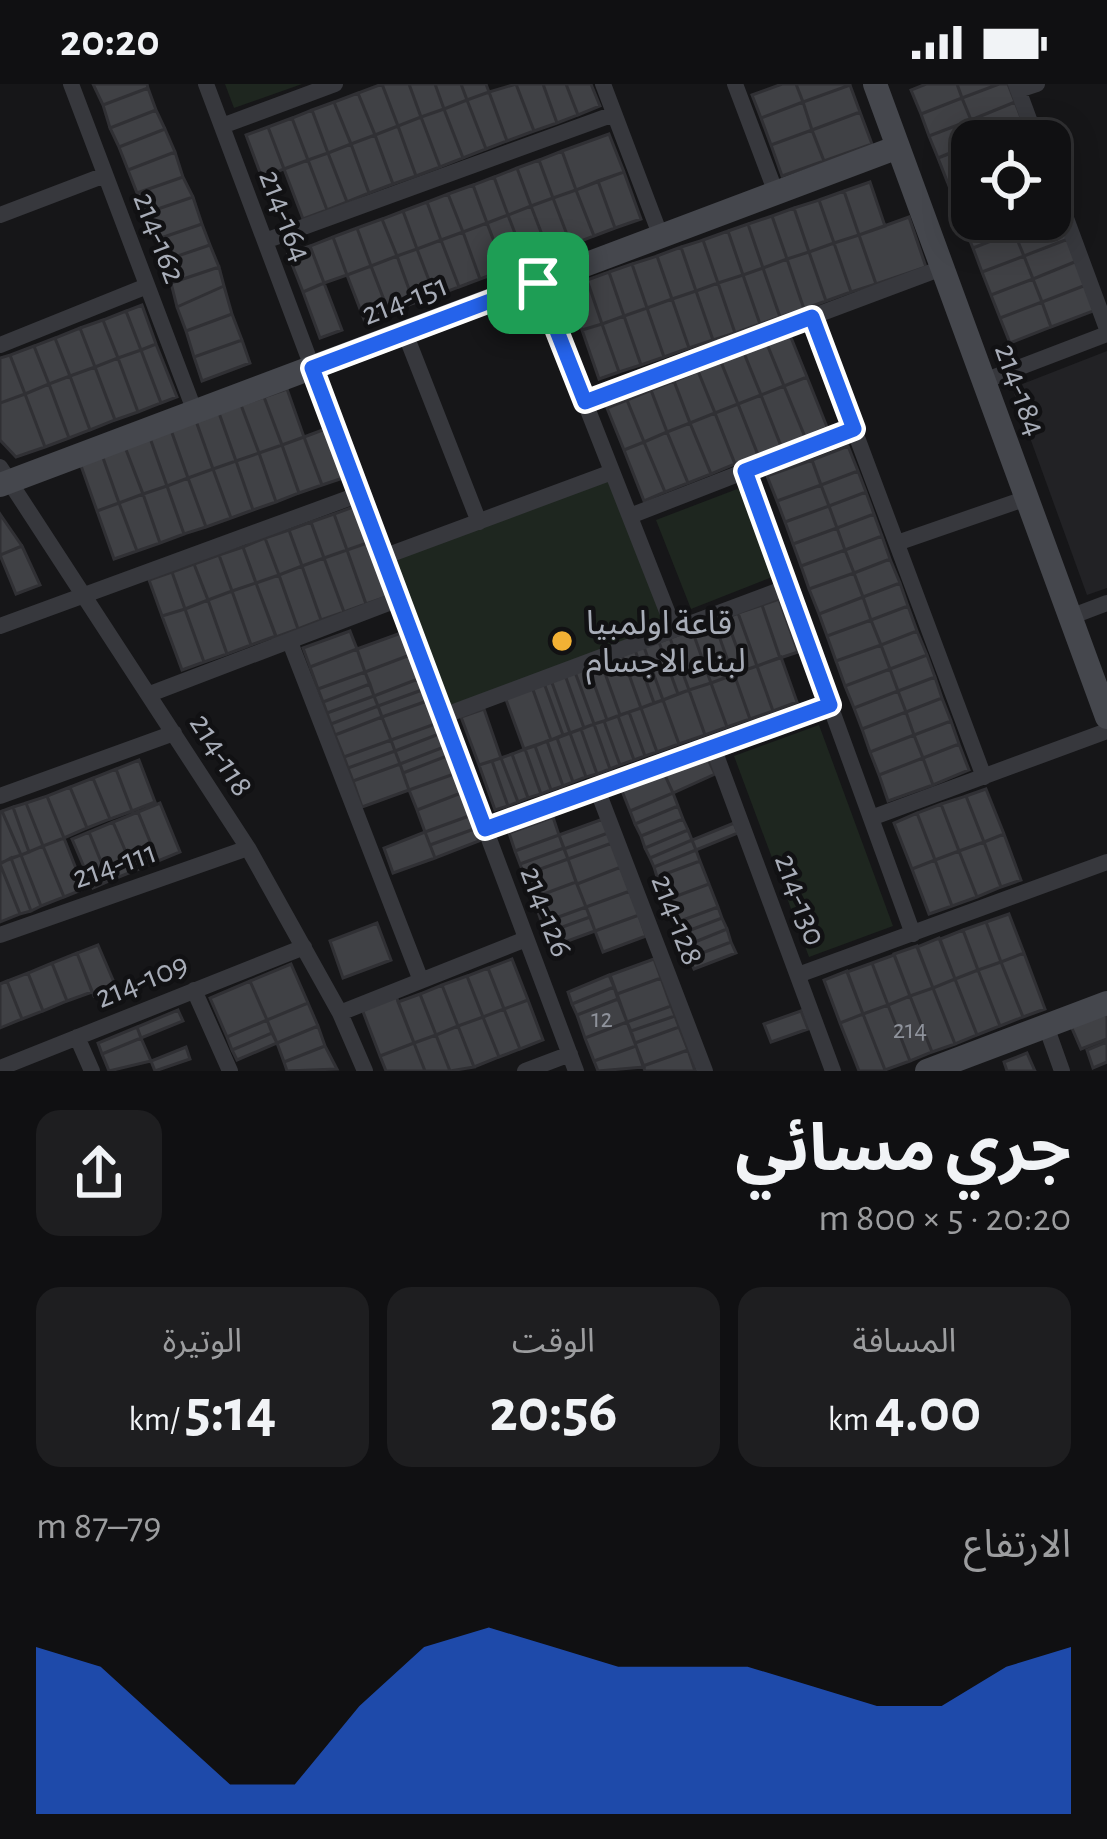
<!DOCTYPE html>
<html lang="ar">
<meta charset="utf-8">
<style>
:root{--surface:#101012;--page:#1e1e20;--text:#f1f3f6;--muted:#9c9d9f;--line:#303032;--accent:#2563eb}
body{margin:0;font-family:"Alegreya Sans","Noto Sans Arabic",sans-serif;background:var(--page);color:var(--text);direction:rtl;height:100vh;display:flex;flex-direction:column;font-size:45px;white-space:nowrap}
*{box-sizing:border-box;margin:0}
p{font-size:39px;color:var(--muted)}
.icon{flex:none;width:66px;height:66px;fill:none;stroke:currentColor;stroke-width:2;stroke-linecap:round;stroke-linejoin:round}
.map{position:relative;height:987px;overflow:hidden;direction:ltr}
.side{display:flex;flex-direction:column;background:var(--surface);flex:1}
.side>*{flex:none}
.fabs{position:absolute;left:951px;top:36px;display:grid;gap:24px}
.fabs a{display:grid;place-items:center;width:120px;height:120px;border-radius:24px;background:var(--surface);box-shadow:0 6px 30px #0003,0 0 0 3px var(--line);font-size:60px}
.pin{position:absolute;display:grid;place-items:center;width:102px;height:102px;color:#fff;margin:-51px;border-radius:24px;box-shadow:0 6px 18px #0006}
.round{display:grid;place-items:center;flex:none;width:126px;height:126px;border-radius:24px;background:var(--page)}
.head{display:flex;align-items:center;justify-content:space-between;height:204px;padding:0 36px}
h1{font-size:66px;font-weight:700;line-height:90px}
.stats{display:grid;grid-template-columns:repeat(3,1fr);gap:18px;height:204px;padding:12px 36px}
.stats div{display:grid;align-content:center;border-radius:24px;background:var(--page);text-align:center}
.stats b{font-size:60px;font-weight:700}
.stats small{font-size:33px;font-weight:400}
.stats p{font-size:33px}
.chart{height:336px;padding:24px 36px}
.chart p{display:flex;justify-content:space-between}
.chart svg{width:100%;height:216px;margin-top:12px;fill:var(--accent);opacity:.7}
.status{display:flex;justify-content:space-between;align-items:center;height:84px;padding:0 60px;background:var(--surface);direction:ltr}
.status svg{height:33px;fill:currentColor}
.map>svg:first-child{display:block}
.built{fill:#222225}
.green{fill:#1e261f}
.building{fill:#404145;stroke:#303034;stroke-width:3}
.lines{fill:none;stroke-linecap:round;stroke-linejoin:round}
.street{stroke:#37383d;stroke-width:16}
.secondary{stroke:#45474d;stroke-width:24}
.route-casing{stroke:#fff;stroke-width:24}
.route{stroke:#2563eb;stroke-width:15}
.poi-dot{fill:#f2b134;stroke:#111113;stroke-width:4.5}
.labels{text-anchor:middle;stroke-width:9;stroke-linejoin:round;paint-order:stroke}
.number-label{font-size:27px;fill:#8e929b}
.street-label{font-size:33px;fill:#a8adb8;stroke:#111113}
.poi-label{font-size:33px;fill:#a8adb8;stroke:#111113;text-anchor:start}
</style>
<div class="status"><b>20:20</b><svg viewBox="0 0 49 12"><path d="M0 12V9h3v3zM5 12V6h3v6zM10 12V3h3v9zM15 12V0h3v12zM26 1h20v11H26zM47 4h2v5h-2z"/></svg></div>
<div class="map">
<svg width="1107" height="987" viewBox="0 0 1107 987">
<rect width="100%" height="100%" fill="#161618"/>
<path class="built" d="M1107,267V504L1087,511L1012,304Z"/>
<path class="green" d="M225,0H302L234,24Z
M612,388L674,545L443,632L383,473Z
M745,402L780,490L691,525L656,436Z
M819,641L893,842L809,873L734,672Z"/>
<path class="building" d="M93,0H147L148,4L103,21Z
M382,0L398,42L375,51L358,9Z
M382,0H409L421,33L398,42Z
M409,0H435L444,25L421,33Z
M435,0H461L467,16L444,25Z
M461,0H486L489,8L467,16Z
M516,0L534,47L507,57L489,8Z
M516,0H543L557,39L534,47Z
M543,0H566L578,31L557,39Z
M566,0H591L600,22L578,31Z
M782,0H796L803,18L761,34L752,11Z
M796,0H850V1L803,18Z
M926,0H957L962,14L921,30L911,6Z
M957,0H999L962,14Z
M999,0H1008L1015,18L971,36L962,14Z
M850,1L860,28L812,46L803,18Z
M148,4L156,26L110,44L103,21Z
M489,8L507,57L486,65L467,16Z
M358,9L375,51L351,60L334,18Z
M962,14L971,36L929,52L921,30Z
M467,16L486,65L463,74L444,25Z
M334,18L351,60L328,69L312,26Z
M803,18L812,46L771,61L761,34Z
M1015,18L1024,41L979,57L971,36Z
M444,25L463,74L440,83L421,33Z
M156,26L165,45L119,63L110,44Z
M312,26L328,69L308,76L292,34Z
M860,28L872,60L824,77L812,46Z
M421,33L440,83L416,92L398,42Z
M292,34L308,76L284,85L268,43Z
M971,36L979,57L938,74L929,52Z
M1024,41L1030,57H983Z
M398,42L416,92L393,100L375,51Z
M268,43L284,85L262,94L246,51Z
M165,45L175,68L128,86L119,63Z
M812,46L824,77L782,92L771,61Z
M609,50L624,88L576,106L562,67Z
M375,51L393,100L369,109L351,60Z
M351,60L369,109L347,118L328,69Z
M972,61V88L947,97L938,74Z
M562,67L576,106L553,114L539,76Z
M175,68L183,93L137,109L128,86Z
M328,69L347,118L327,126L308,76Z
M308,76L327,126L303,135L284,85Z
M539,76L553,114L531,122L517,84Z
M517,84L531,122L508,131L494,93Z
M624,88L641,135L615,144L598,97Z
M972,88V114L956,120L947,97Z
M183,93L193,113L146,129L137,109Z
M494,93L508,131L487,139L473,101Z
M598,97L615,144L594,152L576,106Z
M870,98L885,142L859,151L844,107Z
M473,101L487,139L463,148L448,110Z
M576,106L594,152L571,161L553,114Z
M844,107L859,151L834,159L819,116Z
M448,110L463,148L441,156L427,118Z
M193,113L202,140L155,156L146,129Z
M553,114L571,161L549,169L531,122Z
M972,114V135H983L964,142L956,120Z
M819,116L834,159L809,168L794,124Z
M427,118L441,156L417,165L403,127Z
M531,122L549,169L526,178L508,131Z
M794,124L809,168L787,175L772,132Z
M403,127L417,165L397,172L382,135Z
M1059,130L1068,155L1024,172L1014,148Z
M508,131L526,178L505,186L487,139Z
M772,132L787,175L763,184L748,140Z
M909,133L926,183L876,200L859,151Z
M382,135L397,172L371,182L357,144Z
M983,135H1009L1014,148L973,164L964,142Z
M1009,135H1047L1014,148Z
M487,139L505,186L480,195L463,148Z
M202,140L210,161L163,177L155,156Z
M748,140L763,184L743,191L728,147Z
M357,144L371,182L347,191L333,153Z
M728,147L743,191L718,199L703,156Z
M463,148L480,195L459,203L441,156Z
M1014,148L1024,172L982,188L973,164Z
M859,151L876,200L851,208L834,159Z
M333,153L347,191L324,199L310,162Z
M1068,155L1077,177L1033,195L1024,172Z
M441,156L459,203L435,212L417,165Z
M703,156L718,199L696,207L681,163Z
M834,159L851,208L826,217L809,168Z
M210,161L219,183L171,199L163,177Z
M310,162L324,199L303,208L288,170Z
M681,163L696,207L672,215L657,172Z
M417,165L435,212L414,219L397,172Z
M809,168L826,217L804,225L787,175Z
M397,172L414,219L389,229L371,182Z
M657,172L672,215L647,224L632,180Z
M1024,172L1033,195L991,211L982,188Z
M787,175L804,225L780,233L763,184Z
M1077,177L1086,201L1042,218L1033,195Z
M632,180L647,224L624,232L609,188Z
M371,182L389,229L365,238L347,191Z
M219,183L224,202L177,223L171,199Z
M763,184L780,233L760,240L743,191Z
M609,188L624,232L602,240L587,196Z
M743,191L760,240L735,249L718,199Z
M1033,195L1042,218L1000,234L991,211Z
M587,196L602,240L582,246L566,203Z
M324,199L342,246L320,254L303,208Z
M718,199L735,249L713,256L696,207Z
M1086,201L1096,226L1051,243L1042,218Z
M224,202L232,230L186,247L177,223Z
M696,207L713,256L689,264L672,215Z
M672,215L689,264L664,273L647,224Z
M1042,218L1051,243L1010,259L1000,234Z
M142,221L156,260L141,266L126,227Z
M647,224L664,273L641,281L624,232Z
M126,227L141,266L118,274L103,236Z
M232,230L242,256L194,273L186,247Z
M624,232L641,281L619,288L602,240Z
M103,236L118,274L95,283L80,244Z
M602,240L619,288L599,295L582,246Z
M80,244L95,283L70,292L55,254Z
M790,251L807,293L784,302L767,260Z
M55,254L70,292L49,300L34,262Z
M242,256L250,279L202,297L194,273Z
M156,260L177,313L161,319L141,266Z
M767,260L784,302L761,311L744,269Z
M34,262L49,300L25,310L10,271Z
M141,266L161,319L138,328L118,274Z
M744,269L761,311L738,320L721,278Z
M10,271L25,310L0,319V274Z
M118,274L138,328L115,336L95,283Z
M721,278L738,320L715,329L698,287Z
M95,283L115,336L90,346L70,292Z
M698,287L715,329L690,339L674,297Z
M70,292L90,346L69,354L49,300Z
M807,293L827,343L805,353L784,302Z
M674,297L690,339L667,348L651,306Z
M49,300L69,354L45,363L25,310Z
M784,302L805,353L781,362L761,311Z
M287,305L304,353L282,361L264,313Z
M651,306L667,348L644,358L627,316Z
M25,310L45,363L16,373L0,356V319Z
M761,311L781,362L758,371L738,320Z
M264,313L282,361L259,369L241,321Z
M627,316L644,358L624,366L607,324Z
M738,320L758,371L735,380L715,329Z
M241,321L259,369L236,377L219,329Z
M219,329L236,377L213,385L196,337Z
M715,329L735,380L711,390L690,339Z
M196,337L213,385L188,394L171,346Z
M690,339L711,390L688,399L667,348Z
M328,344L346,393L322,401L304,353Z
M171,346L188,394L167,402L150,354Z
M667,348L688,399L665,408L644,358Z
M304,353L322,401L299,409L282,361Z
M150,354L167,402L143,410L125,363Z
M644,358L665,408L644,417L624,366Z
M282,361L299,409L276,418L259,369Z
M848,362L858,387L821,401L812,376Z
M125,363L143,410L119,419L102,371Z
M259,369L276,418L253,426L236,377Z
M102,371L119,419L97,427L80,379Z
M812,376L821,401L777,417L767,392Z
M236,377L253,426L231,434L213,385Z
M213,385L231,434L206,443L188,394Z
M858,387L866,408L829,422L821,401Z
M188,394L206,443L184,450L167,402Z
M821,401L829,422L785,438L777,417Z
M167,402L184,450L160,459L143,410Z
M866,408L874,430L837,444L829,422Z
M143,410L160,459L137,467L119,419Z
M119,419L137,467L114,475L97,427Z
M356,422L370,458L347,466L334,430Z
M829,422L837,444L793,460L785,438Z
M0,430L22,462L0,471Z
M334,430L347,466L324,474L311,438Z
M874,430L882,452L845,466L837,444Z
M311,438L324,474L302,482L289,446Z
M837,444L845,466L801,482L793,460Z
M289,446L302,482L279,491L265,454Z
M882,452L890,475L854,489L845,466Z
M265,454L279,491L256,499L243,463Z
M370,458L389,512L366,520L347,466Z
M22,462L40,501L16,510L0,471Z
M243,463L256,499L232,507L219,471Z
M347,466L366,520L344,528L324,474Z
M845,466L854,489L809,505L801,482Z
M219,471L232,507L208,516L194,480Z
M324,474L344,528L321,536L302,482Z
M890,475L900,499L863,513L854,489Z
M194,480L208,516L185,525L172,488Z
M302,482L321,536L298,545L279,491Z
M172,488L185,525L162,532L149,496Z
M854,489L863,513L819,530L809,505Z
M279,491L298,545L276,553L256,499Z
M256,499L276,552L251,561L232,507Z
M900,499L908,522L871,536L863,513Z
M232,507L251,561L227,570L208,516Z
M863,513L871,536L827,552L819,530Z
M779,515L798,568L780,574L762,521Z
M208,516L227,570L204,578L185,525Z
M762,521L780,574L757,582L738,529Z
M908,522L917,547L881,561L871,536Z
M185,525L204,578L182,586L162,532Z
M738,529L757,582L745,586L726,534Z
M726,534L745,586L733,591L714,538Z
M871,536L881,561L836,577L827,552Z
M714,538L733,591L711,599L692,546Z
M692,546L711,599L689,606L670,554Z
M350,547L357,565L310,583L303,564Z
M917,547L927,571L890,585L881,561Z
M401,549L410,571L365,588L357,565Z
M670,554L689,606L678,610L659,558Z
M659,558L678,610L663,616L644,563Z
M881,561L890,585L845,602L836,577Z
M644,563L663,616L654,619L635,566Z
M357,565L365,588L318,605L310,583Z
M635,566L654,619L641,624L622,571Z
M410,571L418,595L374,612L365,588Z
M622,571L641,624L620,631L601,578Z
M927,571L935,593L898,607L890,585Z
M781,573L797,618L773,627L757,582Z
M601,578L620,631L607,636L588,583Z
M757,582L773,627L750,635L734,590Z
M588,583L607,636L594,640L575,588Z
M890,585L898,607L854,624L845,602Z
M365,588L370,600L323,618L318,605Z
M575,588L594,640L584,644L565,591Z
M734,590L750,635L727,643L711,599Z
M565,591L584,644L570,649L551,596Z
M935,593L942,614L906,628L898,607Z
M418,595L422,606L378,622L374,612Z
M551,596L570,649L563,651L544,599Z
M544,599L563,651L551,656L532,603Z
M711,599L727,643L705,651L689,606Z
M370,600L374,612L327,629L323,618Z
M532,603L551,656L524,665L505,613Z
M422,606L427,617L382,633L378,622Z
M689,606L705,651L679,660L663,616Z
M898,607L906,628L862,645L854,624Z
M374,612L378,622L331,640L327,629Z
M942,614L951,637L914,651L906,628Z
M663,616L679,660L657,668L641,624Z
M427,617L435,640L391,656L382,633Z
M378,622L382,633L335,651L331,640Z
M641,624L657,668L645,672L629,628Z
M484,625L501,674L479,681L461,633Z
M629,628L645,672L634,676L618,632Z
M906,628L914,651L870,668L862,645Z
M618,632L634,676L620,681L604,637Z
M382,633L391,656L344,673L335,651Z
M604,637L620,681L610,685L594,640Z
M951,637L959,660L923,674L914,651Z
M435,640L439,650L395,667L391,656Z
M594,640L610,685L597,690L581,645Z
M581,645L597,690L586,693L570,649Z
M570,649L586,693L573,698L557,654Z
M439,650L444,663L400,680L395,667Z
M914,651L923,674L879,691L870,668Z
M557,654L573,698L563,702L547,657Z
M391,656L395,667L348,684L344,673Z
M547,657L563,702L551,706L535,662Z
M959,660L969,686L933,701L923,674Z
M535,662L551,706L541,710L525,665Z
M444,663L447,672L403,689L400,680Z
M525,665L541,710L528,714L512,670Z
M395,667L400,680L353,697L348,684Z
M512,670L528,714L518,718L501,674Z
M706,671L715,690L673,709L664,689Z
M447,672L454,690L409,706L403,689Z
M501,674L518,718L508,722L492,677Z
M923,674L933,701L888,717L879,691Z
M139,676L155,718L132,727L116,685Z
M492,677L508,722L495,726L479,681Z
M400,680L409,706L362,723L353,697Z
M116,685L132,727L110,735L93,694Z
M664,689L673,709L630,727L622,707Z
M454,690L461,709L417,726L409,706Z
M93,694L110,735L87,744L70,703Z
M70,703L87,744L64,754L47,712Z
M986,705L1004,750L984,758L966,712Z
M461,709L469,732L425,748L417,726Z
M673,709L678,722L635,740L630,727Z
M47,712L64,754L43,762L26,719Z
M966,712L984,758L959,767L941,720Z
M26,719L43,762L29,768L13,723Z
M160,719L180,768L158,777L138,728Z
M941,720L959,767L935,776L917,729Z
M678,722L683,735L641,752L635,740Z
M13,723L29,768L21,771L2,727Z
M2,727L21,771L0,779V728Z
M138,728L158,777L134,787L113,738Z
M917,729L935,776L912,785L894,739Z
M469,732L474,745L430,761L425,748Z
M553,733L559,751L515,767L509,749Z
M603,735L608,749L564,765L559,751Z
M683,735L688,746L645,764L641,752Z
M113,738L134,787L109,797L89,748Z
M734,739L738,749L696,766L692,756Z
M474,745L479,757L435,774L430,761Z
M688,746L692,756L650,774L645,764Z
M89,748L109,797L93,804L72,755Z
M425,748L435,774L393,789L384,764Z
M608,749L612,759L568,775L564,765Z
M1004,750L1021,796L1001,803L984,758Z
M559,751L564,764L520,780L515,767Z
M64,754L84,805L64,813L43,762Z
M692,756L696,766L654,783L650,774Z
M984,758L1001,803L977,813L959,767Z
M612,759L621,783L577,800L568,775Z
M43,762L64,813L41,822L21,771Z
M564,764L568,775L524,791L520,780Z
M696,766L700,777L657,793L654,783Z
M959,767L977,813L952,822L935,776Z
M21,771L41,822L31,827L11,774Z
M11,774L31,827L20,830L0,780Z
M568,775L576,798L533,814L524,791Z
M935,776L952,822L929,830L912,785Z
M700,777L709,800L666,816L657,793Z
M0,780L20,830L0,838Z
M621,783L630,807L586,823L577,800Z
M576,798L586,823L542,839L533,814Z
M709,800L718,823L675,839L666,816Z
M630,807L639,831L595,847L586,823Z
M586,823L590,833L546,849L542,839Z
M718,823L722,834L680,850L675,839Z
M1009,830L1024,869L1001,878L986,838Z
M639,831L646,852L603,868L595,847Z
M590,833L595,847L551,863L546,849Z
M722,834L727,845L685,862L680,850Z
M986,838L1001,878L978,886L963,846Z
M377,839L391,876L343,894L330,857Z
M727,845L731,858L689,874L685,862Z
M963,846L978,886L955,895L940,855Z
M939,854L955,895L933,904L917,863Z
M731,858L736,869L694,885L689,874Z
M98,861L116,903L94,912L77,869Z
M917,862L933,904L910,912L894,870Z
M77,869L92,908L67,917L52,879Z
M1024,869L1045,925L1023,933L1001,878Z
M894,871L910,912L888,921L872,879Z
M512,875L528,916L504,925L488,884Z
M654,875L661,894L617,910L610,891Z
M1001,878L1023,933L1000,942L978,886Z
M52,879L67,917L43,927L28,889Z
M872,879L888,921L863,930L847,888Z
M291,880L308,919L267,936L250,897Z
M488,884L504,925L483,933L467,892Z
M978,886L1000,942L977,951L955,895Z
M847,887L863,930L840,939L824,896Z
M28,889L43,927L22,935L7,897Z
M609,891L614,903L572,920L568,908Z
M467,892L483,933L458,942L442,901Z
M661,894L671,922L627,938L617,910Z
M955,895L977,951L955,960L933,904Z
M7,897L22,935L0,944V900Z
M250,897L267,936L227,953L210,914Z
M442,901L458,942L436,951L420,910Z
M614,903L618,915L577,931L572,920Z
M933,904L955,960L932,968L910,912Z
M420,910L436,951L414,959L398,918Z
M396,912L414,959L380,972L362,925Z
M910,912L932,968L910,977L888,921Z
M618,915L627,938L585,954L577,931Z
M528,916L543,956L520,965L504,925Z
M308,919L318,942L277,959L267,936Z
M888,921L910,977L885,986L863,930Z
M671,922L675,932L631,947L627,938Z
M504,925L520,965L499,973L483,933Z
M178,926L183,937L141,954L137,943Z
M801,927L808,945L771,958L764,940Z
M863,930L885,986L883,987H859L840,939Z
M1107,930V955L1081,965L1071,942Z
M675,932L679,943L635,959L631,947Z
M483,933L499,973L474,983L458,942Z
M267,936L272,949L232,966L227,953Z
M627,938L636,962L594,977L585,954Z
M318,942L325,962L284,978L277,959Z
M458,942L474,983L450,987L436,951Z
M137,943L141,954L102,970L98,959Z
M679,943L688,966L643,982L635,959Z
M272,949L277,959L237,976L232,966Z
M436,951L450,987H425L414,959Z
M141,954L151,977L109,987L102,970Z
M1107,958V978L1093,984L1087,966Z
M414,959L425,987H386L380,972Z
M325,962L337,985L287,987L284,978Z
M636,962L644,983L598,987L594,977Z
M186,963L190,975L155,987L151,977Z
M688,966L695,987H645L643,982Z
M1027,969L1035,987H1007L1004,978Z"/>
<g class="lines">
<path class="street" d="M71,0L195,328
M206,0L576,987
M603,0L661,153
M735,0L776,109
M1016,0L1037,57
M1019,6L1037,0
M222,42L335,0
M1050,91L1107,245
M0,131L105,91
M265,157L614,30
M538,199L674,545
M812,233L984,693
M405,249L479,438
M0,261L147,202
M984,297L1107,250
M585,318L942,184
M0,383L248,764L340,929L365,987
M745,387L913,850
M630,432L854,345
M897,459L1027,414
M383,473L612,388
M1070,533L1107,519
M0,542L360,410
M290,558L420,894
M150,610L399,515
M443,632L788,503
M713,663L833,987
M597,705L705,987
M0,712L174,649
M871,734L1107,647
M485,745L830,621
M0,851L248,764
M798,891L1107,778
M194,906L230,987
M340,929L526,855
M1046,942L1062,987
M77,953L92,987
M0,984L304,863
M525,987L570,970"/>
<path class="secondary" d="M875,0L1107,633
M0,401L898,63
M927,987L1107,919"/>
</g>
<g class="lines">
<defs>
<path id="route" d="M538,199L585,318L812,233L854,345L745,387L830,621L485,745L312,284Z"/>
</defs>
<use href="#route" class="route-casing"/>
<use href="#route" class="route"/>
</g>
<circle class="poi-dot" cx="562" cy="557" r="12"/>
<g class="labels">
<g class="number-label">
<text x="602" y="943">12</text>
<text x="910" y="954">214</text>
</g>
<g class="street-label">
<text transform="translate(287 131) rotate(69)" y="12">214-164</text>
<text transform="translate(161 153) rotate(69)" y="12">214-162</text>
<text transform="translate(404 214) rotate(-21)" y="12">214-151</text>
<text transform="translate(1022 305) rotate(70)" y="12">214-184</text>
<text transform="translate(223 670) rotate(58)" y="12">214-118</text>
<text transform="translate(114 779) rotate(-19)" y="12">214-111</text>
<text transform="translate(802 815) rotate(70)" y="12">214-130</text>
<text transform="translate(548 827) rotate(69)" y="12">214-126</text>
<text transform="translate(679 835) rotate(69)" y="12">214-128</text>
<text transform="translate(141 895) rotate(-22)" y="12">214-109</text>
</g>
<g class="poi-label">
<text x="586" y="550">قاعة اولمبيا<tspan x="586" dy="38">لبناء الاجسام</tspan></text>
</g>
</g>
</svg>
<div class="fabs">
<a><svg class="icon" aria-label="locate" viewBox="0 0 24 24"><circle cx="12" cy="12" r="6"/><path d="M12 2v4M12 18v4M2 12h4M18 12h4"/></svg></a>
</div>
<div class="pin" style="left:538px;top:199px;background:#1e9e55"><svg class="icon" aria-label="arrive" viewBox="0 0 24 24"><path d="M6 21V4h12l-3 4 3 4H6"/></svg></div>
</div>
<section class="side">
<div class="head"><div><h1>جري مسائي</h1><p>20:20 · 5 × 800 m</p></div><a class="round"><svg class="icon" aria-label="share" viewBox="0 0 24 24"><path d="M12 15V3M7 8l5-5 5 5M5 13v7h14v-7"/></svg></a></div>
<div class="stats">
<div><p>المسافة</p><b>4.00<small> km</small></b></div>
<div><p>الوقت</p><b>20:56</b></div>
<div><p>الوتيرة</p><b>5:14<small> /km</small></b></div>
</div>
<div class="chart"><p><span>الارتفاع</span>79–87 m</p>
<svg viewBox="0 0 160 44" preserveAspectRatio="none"><path d="M0 44V10L10 14L20 26L30 38L40 38L50 22L60 10L70 6L80 10L90 14L100 14L110 14L120 18L130 22L140 22L150 14L160 10V44z"/></svg>
</div>
</section>
